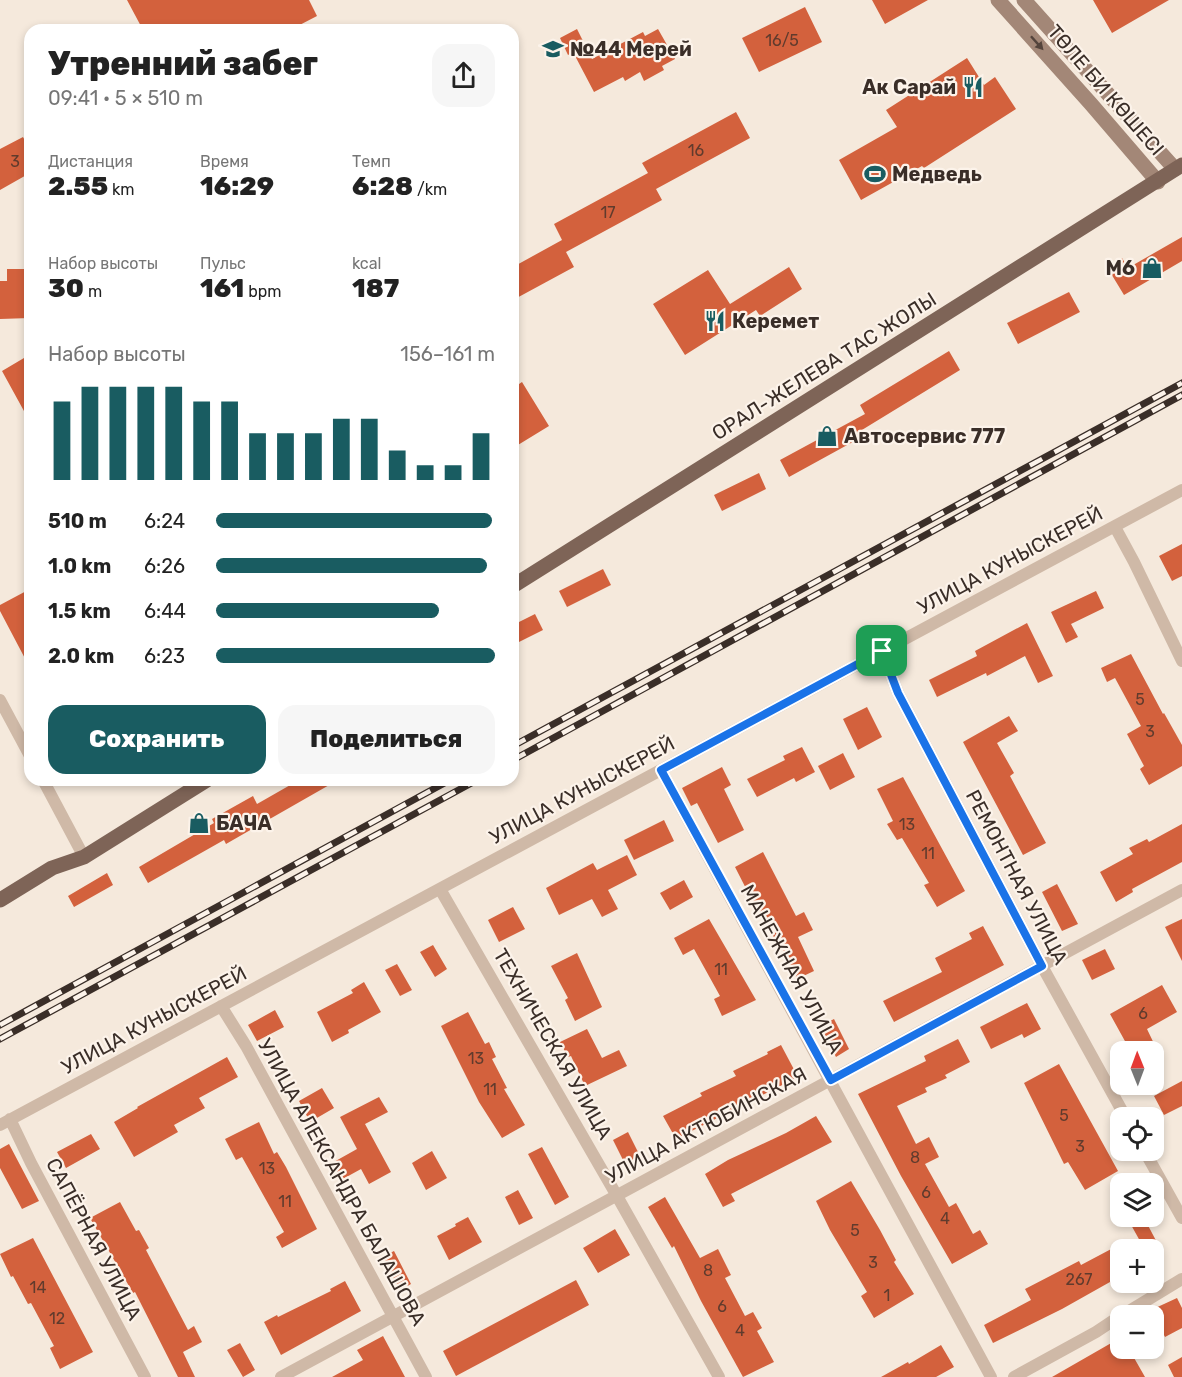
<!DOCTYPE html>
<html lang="ru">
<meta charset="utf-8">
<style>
:root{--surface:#fff;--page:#f6f6f6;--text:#222;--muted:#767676;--accent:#195c61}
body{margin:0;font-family:Rubik,sans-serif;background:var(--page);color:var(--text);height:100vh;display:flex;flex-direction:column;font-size:22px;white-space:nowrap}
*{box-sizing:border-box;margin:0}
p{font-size:20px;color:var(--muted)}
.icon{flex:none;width:33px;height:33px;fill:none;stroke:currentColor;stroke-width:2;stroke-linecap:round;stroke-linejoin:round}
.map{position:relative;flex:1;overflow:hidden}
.details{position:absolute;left:24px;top:24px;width:495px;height:762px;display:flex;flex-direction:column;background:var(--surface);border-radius:18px;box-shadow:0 3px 9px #0003}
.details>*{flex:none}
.needle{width:39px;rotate:359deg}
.buttons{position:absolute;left:1110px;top:1041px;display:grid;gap:12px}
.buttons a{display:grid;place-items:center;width:54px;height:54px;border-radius:12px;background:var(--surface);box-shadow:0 3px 9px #0003;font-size:30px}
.pin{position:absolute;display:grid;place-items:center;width:51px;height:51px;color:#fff;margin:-26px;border-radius:12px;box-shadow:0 3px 9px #0006}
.round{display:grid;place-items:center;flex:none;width:63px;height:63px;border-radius:18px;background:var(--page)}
.headline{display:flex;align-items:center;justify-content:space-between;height:102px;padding:0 24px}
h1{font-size:33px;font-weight:800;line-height:45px}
.stats{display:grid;grid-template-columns:repeat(3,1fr);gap:9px;height:102px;padding:6px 24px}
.stats div{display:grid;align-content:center}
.stats b{font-size:26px;font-weight:800}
.stats small{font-size:16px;font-weight:400}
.stats p{font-size:16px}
.chart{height:168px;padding:12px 24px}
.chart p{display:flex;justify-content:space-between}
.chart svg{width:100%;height:108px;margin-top:6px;stroke:var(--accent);stroke-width:6}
.action{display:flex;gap:12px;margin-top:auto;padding:12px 24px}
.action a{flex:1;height:69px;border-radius:18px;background:var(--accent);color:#fff;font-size:24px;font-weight:800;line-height:69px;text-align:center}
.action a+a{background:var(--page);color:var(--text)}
ul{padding:0 24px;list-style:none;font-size:20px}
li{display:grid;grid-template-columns:96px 72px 1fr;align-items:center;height:45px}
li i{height:15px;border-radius:8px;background:var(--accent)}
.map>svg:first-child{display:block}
.building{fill:#d3613d}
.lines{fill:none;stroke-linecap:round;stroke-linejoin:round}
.street{stroke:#cfb9a7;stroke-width:12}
.secondary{stroke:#a38777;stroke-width:15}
.primary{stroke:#7e6457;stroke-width:15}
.rail-casing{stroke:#3a2e28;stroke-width:7}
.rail{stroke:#fcf3ea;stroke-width:4.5;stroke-dasharray:14;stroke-linecap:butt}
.oneway{fill:#54443c}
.route-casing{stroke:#fff;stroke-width:12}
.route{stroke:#1a73e8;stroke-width:8}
.labels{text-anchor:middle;stroke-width:4.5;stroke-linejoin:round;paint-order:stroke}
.number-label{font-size:16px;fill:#603b2d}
.poi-label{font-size:20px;font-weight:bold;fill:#3a2e28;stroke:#fcf3ea;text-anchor:start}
.street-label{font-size:20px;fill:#3a2e28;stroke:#fcf3ea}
</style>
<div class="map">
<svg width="1182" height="1377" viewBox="0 0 1182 1377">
<rect width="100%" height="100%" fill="#f5e9dc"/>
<path class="building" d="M127,0H309L317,16L290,30H143Z
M872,0H928L885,24Z
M1093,0H1169L1112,33Z
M805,7L822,42L759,72L742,38Z
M577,29L592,59L643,32L645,36L658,29L675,59L662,66L664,70L644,81L640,72L625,81L623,77L594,92L573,52L568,55L560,38Z
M967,58L984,85L995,77L1016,109L924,168L922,166L861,200L839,160L897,127L886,110Z
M736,112L750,138L656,189L662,200L566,252L574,267L513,300V267L562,240L554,224L648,173L642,163Z
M23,137L30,150V173L0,190V149Z
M1182,237V261L1124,295L1107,267L1122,258L1128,268Z
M789,267L802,289L760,316L756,310L685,355L653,304L708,270L730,304Z
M7,269H30V318L0,319V281H7Z
M1069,292L1080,312L1018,344L1007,323Z
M949,351L960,370L857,433L860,438L789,477L780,460L865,414L860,405Z
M24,358L30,368V422L2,371Z
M522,382L549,426L513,448V388Z
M759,473L766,489L722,511L714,495Z
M1182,544V576L1172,581L1159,556Z
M603,569L611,585L567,607L559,591Z
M30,589V668L0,611V605Z
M1096,591L1104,608L1071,624L1078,637L1066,643L1051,612Z
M535,614L543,630L513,645V625Z
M1027,623L1053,676L1038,683L1025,656L987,676L986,673L937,697L929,680L977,656L975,651Z
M1131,654L1163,714L1164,713L1182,745V766L1149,785L1140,769L1144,766L1127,734L1141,726L1115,678L1107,682L1101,668Z
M867,707L882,737L858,750L843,719Z
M1009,716L1018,731L997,743L1014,773L1010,776L1046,843L1023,855L963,742Z
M802,747L815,772L796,782L794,778L757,797L747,779L785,760L783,756Z
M843,753L855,777L830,790L818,766Z
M722,767L731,785L724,789L744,830L718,843L697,803L691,806L682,788Z
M903,777L965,891L937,907L924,885L929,883L902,838L897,840L887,824L893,821L877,789Z
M299,780H338L226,844L224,840L148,883L139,867L214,823L212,819L253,796L257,804Z
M664,820L674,841L634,860L624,840Z
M1182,824V862L1132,889L1133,892L1116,902L1100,872L1133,854L1129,848L1147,839L1149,842Z
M763,852L796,916L804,912L813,930L798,937L814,971L797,979L781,945L778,946L762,913L759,914L735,867Z
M627,855L637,875L608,890L618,909L602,917L592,899L559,915L546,888L593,863L597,870Z
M107,873L113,885L74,907L68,896Z
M684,880L693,897L670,910L660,893Z
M1057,884L1078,924L1062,931L1042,892Z
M513,907L525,929L499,942L488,920Z
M709,919L756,1000L722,1016L714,999L720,996L694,949L683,955L674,938Z
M1182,919V961L1165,927Z
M983,926L1004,965L894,1022L883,1001L942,972L935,958L972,939L969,933Z
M433,945L447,969L435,977L420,952Z
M1105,949L1115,969L1092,980L1082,960Z
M577,953L602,1007L575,1021L565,1000L568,998L551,966Z
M397,964L412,990L400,996L385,970Z
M364,982L381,1012L348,1030L349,1033L332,1042L317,1012L353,993L351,990Z
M1162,985L1177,1012L1147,1029L1158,1052H1131L1110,1014Z
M1027,1003L1041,1029L1024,1038L1022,1034L991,1049L980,1027Z
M275,1010L284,1027L257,1041L248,1025Z
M468,1012L485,1044L489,1042L496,1057L492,1059L507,1088L504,1089L525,1125L502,1138L479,1102L441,1026Z
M834,1019L849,1049L836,1057L820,1026Z
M587,1029L602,1058L619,1050L627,1066L585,1086L571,1056L568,1057L560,1042Z
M958,1039L970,1062L945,1075L947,1078L925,1088L927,1092L897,1106L916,1144L929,1137L939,1157L925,1164L949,1207L956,1203L973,1234L980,1230L988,1244L952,1264L901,1176L858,1094L926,1061L924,1056Z
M781,1045L798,1077L676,1139L663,1116L702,1096L700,1093L736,1076L733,1071L768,1054L767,1052Z
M227,1057L238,1077L199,1098L205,1108L174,1125L178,1132L134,1157L114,1122L138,1108L137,1107Z
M1059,1064L1118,1171L1085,1190L1068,1162L1064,1164L1024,1083Z
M1182,1081V1106L1164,1115L1154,1096Z
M322,1088L334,1108L310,1122L299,1101Z
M379,1097L388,1112L365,1124L391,1172L369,1184L361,1169L341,1180L332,1163L357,1149L340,1117Z
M816,1116L832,1142L731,1194L735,1201L723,1207L705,1174L728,1160L786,1133Z
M259,1122L274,1154L277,1152L286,1167L317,1229L282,1248L276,1237L284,1232L242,1157L236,1160L225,1139Z
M628,1132L642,1160L627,1168L613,1140Z
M91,1134L100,1149L66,1168L57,1152Z
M9,1144L39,1201L22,1209L0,1168V1149Z
M542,1147L569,1197L555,1205L528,1154Z
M432,1151L447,1178L426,1190L412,1163Z
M851,1181L880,1230L896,1260L894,1262L914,1294L874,1318L861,1296L867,1292L830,1230L816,1201Z
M518,1190L533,1218L519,1225L505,1197Z
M665,1197L700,1258L718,1249L731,1275L725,1278L745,1316L753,1312L762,1328L757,1331L774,1362L743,1377L701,1301L674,1246L672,1248L648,1207Z
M120,1202L136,1231L139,1230L149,1248L146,1250L188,1330L194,1326L202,1342L183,1352L195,1377H178L135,1292L133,1293L90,1218Z
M1143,1216L1161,1250H1145L1130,1223Z
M468,1217L482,1242L449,1260L437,1236L456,1226L455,1224Z
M615,1229L630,1255L598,1273L583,1248Z
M33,1238L93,1352L60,1369L50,1348L54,1346L31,1303L28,1304L13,1276L11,1277L0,1254Z
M1115,1247L1120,1257V1278L1111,1284L1110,1282L1062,1309L993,1343L984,1325L1031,1300L1025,1289L1079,1261L1081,1265Z
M394,1251L411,1284L400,1290L382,1257Z
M576,1280L589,1305L456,1376L443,1351Z
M345,1281L361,1311L281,1355L264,1322L277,1315L278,1317L331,1291L330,1289Z
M1177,1298L1182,1308V1328L1165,1337L1151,1310Z
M383,1336L405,1377H332L363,1360L357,1350Z
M1120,1338V1353L1129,1349L1145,1377H1052Z
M240,1343L255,1370L243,1377L227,1350Z
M941,1345L954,1367L936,1377H881L908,1362L909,1364Z
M1182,1357V1377H1174L1168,1365Z"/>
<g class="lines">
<path class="street" d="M1115,527L1134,562L1182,661
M882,651L898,693L1042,966L1126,1118
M0,700L30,756
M661,770L991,1377
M43,780L84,857
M440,889L617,1196L719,1377
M221,1006L246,1046L426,1377
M10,1119L31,1163L145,1377
M0,1125L1182,490
M1144,1150L1182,1218
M1121,1316L1182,1279
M281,1377L1182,890
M1014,1377L1096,1332L1120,1316"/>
<path class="secondary" d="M998,0L1091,104L1158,182
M1024,0L1175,169"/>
<path class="primary" d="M513,586L1182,165
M0,900L52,868L84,857L207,780"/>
<defs>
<path id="rail" d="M513,746L1182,383
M513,760L1182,395
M0,1025L450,780
M0,1039L477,780"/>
</defs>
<use href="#rail" class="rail-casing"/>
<use href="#rail" class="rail"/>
</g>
<defs><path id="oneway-solid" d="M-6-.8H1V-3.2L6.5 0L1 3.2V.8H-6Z" transform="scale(1.5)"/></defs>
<use class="oneway" href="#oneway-solid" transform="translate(1037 43) rotate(48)"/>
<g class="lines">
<defs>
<path id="route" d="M882,651L898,693L1042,966L831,1080L661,770Z"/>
</defs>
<use href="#route" class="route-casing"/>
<use href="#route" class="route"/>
</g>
<defs>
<symbol id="school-bare" viewBox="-9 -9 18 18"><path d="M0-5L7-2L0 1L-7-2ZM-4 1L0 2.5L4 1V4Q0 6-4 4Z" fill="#195c61" stroke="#fcf3ea" stroke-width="2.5" paint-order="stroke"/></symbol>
<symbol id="restaurant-bare" viewBox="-9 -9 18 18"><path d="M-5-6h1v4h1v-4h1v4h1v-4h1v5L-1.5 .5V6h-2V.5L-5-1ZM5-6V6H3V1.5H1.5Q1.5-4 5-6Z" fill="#195c61" stroke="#fcf3ea" stroke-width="2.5" paint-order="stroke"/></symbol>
<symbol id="stadium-bare" viewBox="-9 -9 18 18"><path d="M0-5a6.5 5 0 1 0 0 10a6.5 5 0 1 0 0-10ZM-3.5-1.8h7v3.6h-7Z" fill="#195c61" stroke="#fcf3ea" stroke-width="2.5" paint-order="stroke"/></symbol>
<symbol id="shop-bare" viewBox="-9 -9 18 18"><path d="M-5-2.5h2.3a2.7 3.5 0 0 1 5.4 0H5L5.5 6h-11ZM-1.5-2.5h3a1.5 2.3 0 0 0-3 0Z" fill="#195c61" stroke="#fcf3ea" stroke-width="2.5" paint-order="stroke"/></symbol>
</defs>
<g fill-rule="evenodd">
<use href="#school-bare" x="538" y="34" width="30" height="30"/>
<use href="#restaurant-bare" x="958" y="72" width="30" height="30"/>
<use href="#stadium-bare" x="860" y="159" width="30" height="30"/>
<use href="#shop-bare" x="1137" y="253" width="30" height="30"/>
<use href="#restaurant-bare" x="700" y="306" width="30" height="30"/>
<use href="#shop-bare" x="812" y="421" width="30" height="30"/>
<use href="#shop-bare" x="184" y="808" width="30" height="30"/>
</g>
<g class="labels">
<g class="number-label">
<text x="782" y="46">16/5</text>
<text x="696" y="156">16</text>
<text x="15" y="167">3</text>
<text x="608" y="218">17</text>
<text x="1140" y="705">5</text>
<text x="1150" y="737">3</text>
<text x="907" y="830">13</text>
<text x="928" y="859">11</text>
<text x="721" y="975">11</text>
<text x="1143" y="1019">6</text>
<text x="476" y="1064">13</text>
<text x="490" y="1095">11</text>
<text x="1064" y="1121">5</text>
<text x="1080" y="1152">3</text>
<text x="915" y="1163">8</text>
<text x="267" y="1174">13</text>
<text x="926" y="1198">6</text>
<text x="285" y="1207">11</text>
<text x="945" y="1224">4</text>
<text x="855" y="1236">5</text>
<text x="873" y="1268">3</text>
<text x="708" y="1276">8</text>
<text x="1079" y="1285">267</text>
<text x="38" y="1293">14</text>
<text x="887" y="1301">1</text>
<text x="722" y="1312">6</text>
<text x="57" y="1324">12</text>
<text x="740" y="1336">4</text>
</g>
<g class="poi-label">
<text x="570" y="56">№44 Мерей</text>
<text x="956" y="94" text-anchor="end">Ак Сарай</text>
<text x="892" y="181">Медведь</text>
<text x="1135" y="275" text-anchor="end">М6</text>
<text x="732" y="328">Керемет</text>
<text x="844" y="443">Автосервис 777</text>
<text x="216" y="830">БАЧА</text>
</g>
<g class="street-label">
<text transform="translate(1106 90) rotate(49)" y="7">ТӨЛЕ БИ КӨШЕСІ</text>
<text transform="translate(824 366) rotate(-32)" y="7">ОРАЛ-ЖЕЛЕВА ТАС ЖОЛЫ</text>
<text transform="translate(1010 560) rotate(-28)" y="7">УЛИЦА КУНЫСКЕРЕЙ</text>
<text transform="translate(582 790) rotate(-28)" y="7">УЛИЦА КУНЫСКЕРЕЙ</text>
<text transform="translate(1017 877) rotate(62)" y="7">РЕМОНТНАЯ УЛИЦА</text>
<text transform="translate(792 969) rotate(61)" y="7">МАНЕЖНАЯ УЛИЦА</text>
<text transform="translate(154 1020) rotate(-28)" y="7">УЛИЦА КУНЫСКЕРЕЙ</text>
<text transform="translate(553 1044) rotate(60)" y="7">ТЕХНИЧЕСКАЯ УЛИЦА</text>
<text transform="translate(706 1125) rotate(-28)" y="7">УЛИЦА АКТЮБИНСКАЯ</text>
<text transform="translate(342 1182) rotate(61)" y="7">УЛИЦА АЛЕКСАНДРА БАЛАШОВА</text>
<text transform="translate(94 1239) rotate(62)" y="7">САПЁРНАЯ УЛИЦА</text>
</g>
</g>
</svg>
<div class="buttons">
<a><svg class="needle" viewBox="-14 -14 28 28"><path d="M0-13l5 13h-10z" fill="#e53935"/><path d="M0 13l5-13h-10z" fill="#767676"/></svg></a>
<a><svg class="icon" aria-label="locate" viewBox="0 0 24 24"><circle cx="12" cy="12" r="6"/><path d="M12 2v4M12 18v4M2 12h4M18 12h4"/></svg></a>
<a><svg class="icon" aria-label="layers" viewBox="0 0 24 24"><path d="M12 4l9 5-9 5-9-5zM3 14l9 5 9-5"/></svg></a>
<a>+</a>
<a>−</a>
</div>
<div class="pin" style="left:882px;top:651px;background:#1e9e55"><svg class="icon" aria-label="arrive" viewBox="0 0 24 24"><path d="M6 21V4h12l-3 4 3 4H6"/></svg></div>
<section class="details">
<div class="headline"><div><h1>Утренний забег</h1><p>09:41 · 5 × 510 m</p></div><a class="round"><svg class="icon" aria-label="share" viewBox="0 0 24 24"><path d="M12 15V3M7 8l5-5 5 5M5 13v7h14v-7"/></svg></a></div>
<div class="stats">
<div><p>Дистанция</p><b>2.55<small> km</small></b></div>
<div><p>Время</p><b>16:29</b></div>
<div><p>Темп</p><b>6:28<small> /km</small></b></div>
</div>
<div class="stats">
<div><p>Набор высоты</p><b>30<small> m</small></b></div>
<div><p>Пульс</p><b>161<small> bpm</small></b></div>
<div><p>kcal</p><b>187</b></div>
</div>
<div class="chart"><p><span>Набор высоты</span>156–161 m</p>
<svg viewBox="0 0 160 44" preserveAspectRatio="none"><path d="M5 44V12M15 44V6M25 44V6M35 44V6M45 44V6M55 44V12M65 44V12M75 44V25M85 44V25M95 44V25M105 44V19M115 44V19M125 44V32M135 44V38M145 44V38M155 44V25"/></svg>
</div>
<ul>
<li><b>510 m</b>6:24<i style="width:99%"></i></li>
<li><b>1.0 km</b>6:26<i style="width:97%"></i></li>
<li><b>1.5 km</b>6:44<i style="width:80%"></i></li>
<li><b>2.0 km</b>6:23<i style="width:100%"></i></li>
</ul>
<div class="action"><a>Сохранить</a><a>Поделиться</a></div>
</section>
</div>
